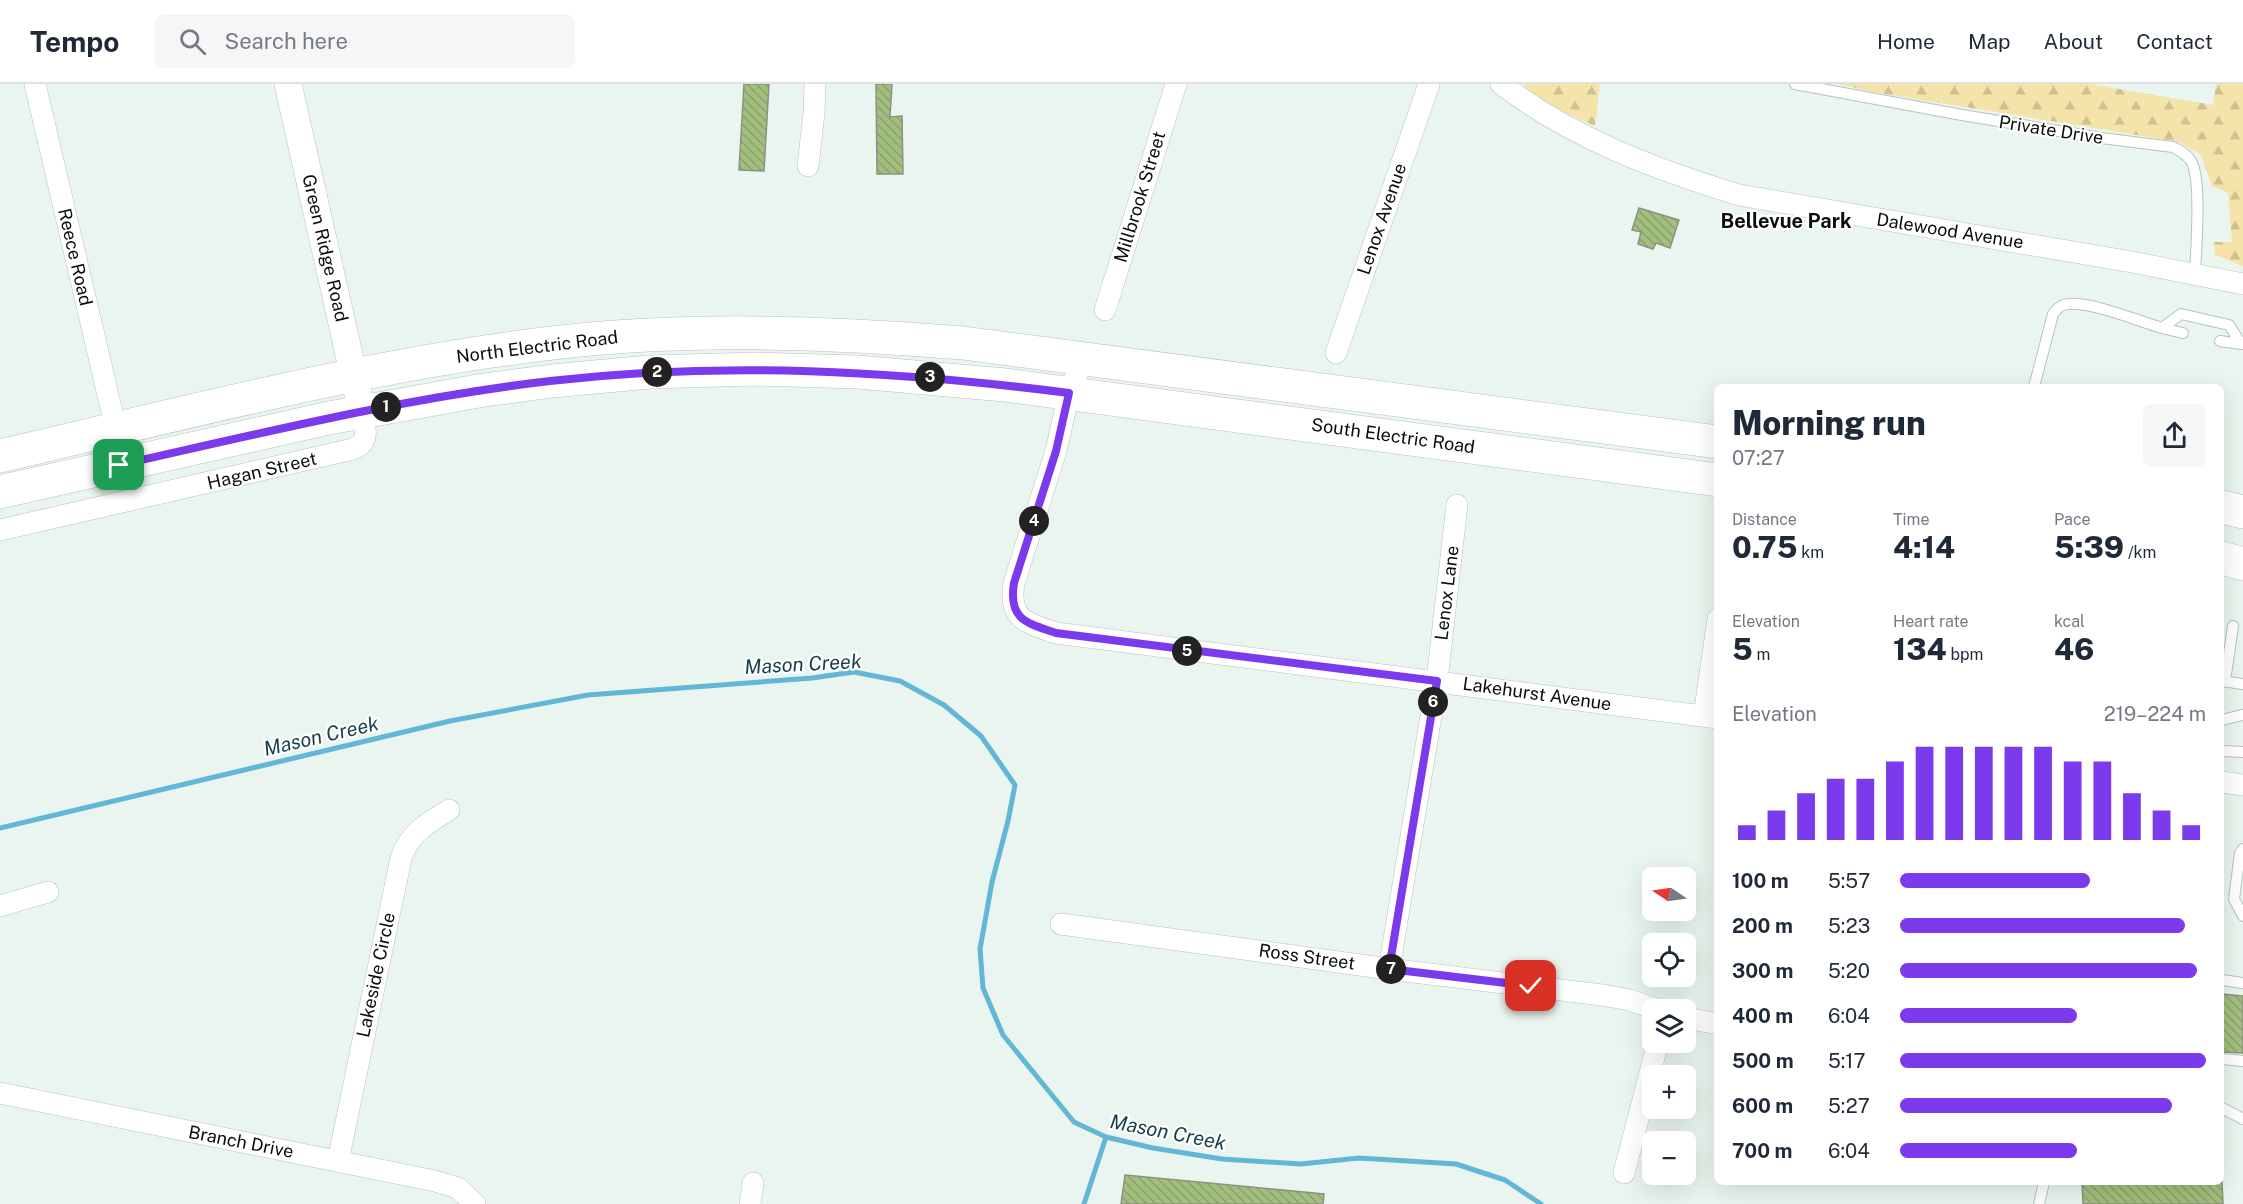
<!DOCTYPE html>
<meta charset="utf-8">
<style>
:root{--surface:#fff;--page:#f6f6f7;--text:#1f2937;--muted:#747a83;--line:#e0e1e3;--accent:#7c3aed}
body{margin:0;font-family:"Public Sans",sans-serif;background:var(--page);color:var(--text);height:100vh;display:flex;flex-direction:column;font-size:22px;white-space:nowrap}
*{box-sizing:border-box;margin:0}
p{font-size:20px;color:var(--muted)}
.icon{flex:none;width:33px;height:33px;fill:none;stroke:currentColor;stroke-width:2;stroke-linecap:round;stroke-linejoin:round}
.map{position:relative;flex:1;overflow:hidden}
.drawer{position:absolute;left:1714px;top:300px;width:510px;height:801px;display:flex;flex-direction:column;background:var(--surface);border-radius:9px;box-shadow:0 6px 24px #0002}
.drawer>*{flex:none}
.needle{width:39px;rotate:283deg}
.tools{position:absolute;left:1642px;top:783px;display:grid;gap:12px}
.tools a{display:grid;place-items:center;width:54px;height:54px;border-radius:9px;background:var(--surface);box-shadow:0 6px 24px #0002;font-size:30px}
.pin{position:absolute;display:grid;place-items:center;width:51px;height:51px;color:#fff;margin:-26px;border-radius:12px;box-shadow:0 3px 9px #0006}
.km{position:absolute;width:30px;height:30px;margin:-15px;border-radius:50%;background:#222;color:#fff;font-size:16px;line-height:30px;text-align:center}
.round{display:grid;place-items:center;flex:none;width:63px;height:63px;border-radius:9px;background:var(--page)}
.summary{display:flex;align-items:center;justify-content:space-between;height:102px;padding:0 18px}
h1{font-size:33px;font-weight:800;line-height:45px}
.stats{display:grid;grid-template-columns:repeat(3,1fr);gap:9px;height:102px;padding:6px 18px}
.stats div{display:grid;align-content:center}
.stats b{font-size:30px;font-weight:800}
.stats small{font-size:16px;font-weight:400}
.stats p{font-size:16px}
.chart{height:168px;padding:12px 18px}
.chart p{display:flex;justify-content:space-between}
.chart svg{width:100%;height:108px;margin-top:6px;stroke:var(--accent);stroke-width:6}
ul{padding:0 18px;list-style:none;font-size:20px}
li{display:grid;grid-template-columns:96px 72px 1fr;align-items:center;height:45px}
li i{height:15px;border-radius:8px;background:var(--accent)}
header{display:flex;align-items:center;gap:36px;box-sizing:border-box;height:84px;padding:0 30px;background:var(--surface);border-bottom:2px solid var(--line)}
header strong{font-size:28px}
nav{display:flex;gap:33px;margin-inline-start:auto;font-size:21px}
.search{width:420px;height:54px;background:var(--page);display:flex;align-items:center;gap:15px;box-sizing:border-box;padding:0 21px;border-radius:9px;color:var(--muted);font-size:22px}
.map>svg:first-child{display:block}
.forest{fill:url(#forest-firs)}
.lines{fill:none;stroke-linecap:round;stroke-linejoin:round}
.stream{stroke:#62b7d7;stroke-width:5}
.building{fill:url(#building-back-hatch);stroke:#8c9187;stroke-width:1.5}
.service-casing{stroke:#b7c3bc;stroke-width:12}
.minor-casing{stroke:#b7c3bc;stroke-width:22}
.tertiary-casing{stroke:#b7c3bc;stroke-width:28}
.primary-casing{stroke:#b7c3bc;stroke-width:34}
.service{stroke:#fff;stroke-width:10}
.minor{stroke:#fff;stroke-width:21}
.tertiary{stroke:#fff;stroke-width:27}
.primary{stroke:#fff;stroke-width:33}
.route-casing{stroke:#fff;stroke-width:12}
.route{stroke:#7c3aed;stroke-width:8}
.labels{text-anchor:middle;stroke-width:4.5;stroke-linejoin:round;paint-order:stroke}
.street-label{font-size:18px;fill:#090d0b;stroke:#fff}
.neighbourhood-label{font-size:20px;font-weight:bold;fill:#090d0b;stroke:#fff}
.water-label{font-size:20px;font-style:italic;fill:#163e4c;stroke:#fff}
</style>
<header>
<strong>Tempo</strong>
<div class="search"><svg class="icon" aria-label="search" viewBox="0 0 24 24"><circle cx="10" cy="10" r="6"/><path d="M15 15l6 6"/></svg>Search here</div>
<nav><a>Home</a><a>Map</a><a>About</a><a>Contact</a></nav>
</header>
<div class="map">
<svg width="2243" height="1120" viewBox="0 0 2243 1120">
<defs>
<pattern id="forest-firs" width="22" height="20" patternUnits="userSpaceOnUse" patternTransform="scale(1.5)"><rect width="22" height="20" fill="#f4e4a9"/><path d="M5 1l3.5 6h-7zM16 11l3.5 6h-7z" fill="#d0c290"/></pattern>
<pattern id="building-back-hatch" width="6" height="6" patternUnits="userSpaceOnUse" patternTransform="scale(1.5)"><rect width="6" height="6" fill="#a2bf7d"/><path d="M-1 5l2 2M0 0l6 6M5-1l2 2" fill="none" stroke="#8aa36b"/></pattern>
</defs>
<rect width="100%" height="100%" fill="#e9f5ee"/>
<path class="forest" d="M1523,0H1600L1595,42L1542,18Z
M1838,0H2090L2213,21L2216,0H2243V182L2215,171L2214,158H2232L2228,109L2212,102L2201,71L2179,58L1873,8Z"/>
<g class="lines">
<path class="stream" d="M0,744L450,637L588,611L812,594L854,588L900,597L944,621L981,652L1015,701L1008,737L992,798L980,865L983,904L1003,951L1074,1038L1106,1053L1153,1064L1222,1075L1301,1080L1359,1074L1456,1080L1505,1096L1541,1120
M1084,1120L1106,1053"/>
</g>
<path class="building" d="M744,0H769L764,87L739,86Z
M876,0H892L890,33L902,32L903,90H877Z
M1639,124L1679,136L1670,164L1656,159L1653,165L1638,160L1641,148L1632,146Z
M2222,910L2243,912V969L2222,968Z
M1125,1091L1324,1110L1323,1120H1121Z
M2082,1098H2222L2223,1120H2083Z"/>
<g class="lines">
<defs>
<path id="service" d="M1795,0L1962,31L2101,54L2173,63C2180,67 2187,70 2191,77C2202,93 2196,168 2195,189
M2162,244L2183,249
M2220,257L2241,260
M2034,303L2053,230C2058,224 2061,220 2069,220C2093,218 2138,237 2162,244L2181,230L2229,241L2241,260H2243
M2222,597L2243,600
M2225,597L2233,542
M2222,636L2242,631
M2222,667L2243,668
M2243,765L2240,769L2234,815L2243,832
M2222,896L2243,899
M2222,975L2243,977
M2222,1024L2243,1035
M2039,1120L2044,1098"/>
<path id="minor" d="M35,0L116,345
M1501,0C1572,54 1654,85 1739,111L2132,178L2243,200
M808,82L814,29L815,0
M1105,226L1176,0
M1336,269L1429,0
M1084,274L1069,309L1056,367L1014,499C1008,536 1027,539 1056,549L1718,634
M0,446L353,365C371,358 365,343 362,328
M1704,632L1718,535
M2222,698L2243,701
M0,822L48,808
M1061,840L1389,885L1602,911L1630,916L1658,926
M1389,885L1437,596L1457,421
M1686,934L1718,940
M0,1009L435,1097L458,1104L475,1120
M338,1077L401,774C409,750 427,739 449,726
M1624,1089L1658,958
M750,1120L753,1099"/>
<path id="tertiary" d="M288,0L362,328"/>
<path id="primary" d="M0,372C182,330 366,281 552,259C689,243 826,248 963,259L1718,358
M0,408L329,334L484,306L552,297L649,288L756,285L858,288L1005,301L1718,396
M2222,423L2243,428
M2222,474L2243,480"/>
</defs>
<use href="#service" class="service-casing"/>
<use href="#minor" class="minor-casing"/>
<use href="#tertiary" class="tertiary-casing"/>
<use href="#primary" class="primary-casing"/>
<use href="#service" class="service"/>
<use href="#minor" class="minor"/>
<use href="#tertiary" class="tertiary"/>
<use href="#primary" class="primary"/>
</g>
<g class="lines">
<defs>
<path id="route" d="M119,381C262,349 404,314 550,297C723,277 897,287 1069,309L1056,367L1014,499C1008,536 1027,539 1056,549L1437,597L1389,885L1531,902"/>
</defs>
<use href="#route" class="route-casing"/>
<use href="#route" class="route"/>
</g>
<g class="labels">
<g class="street-label">
<text transform="translate(2051 46) rotate(9)" y="6">Private Drive</text>
<text transform="translate(1140 113) rotate(-73)" y="6">Millbrook Street</text>
<text transform="translate(1382 135) rotate(-71)" y="6">Lenox Avenue</text>
<text transform="translate(1950 147) rotate(9)" y="6">Dalewood Avenue</text>
<text transform="translate(325 164) rotate(77)" y="6">Green Ridge Road</text>
<text transform="translate(75 173) rotate(77)" y="6">Reece Road</text>
<text transform="translate(537 263) rotate(-7)" y="6">North Electric Road</text>
<text transform="translate(1393 352) rotate(8)" y="6">South Electric Road</text>
<text transform="translate(262 387) rotate(-13)" y="6">Hagan Street</text>
<text transform="translate(1447 509) rotate(-83)" y="6">Lenox Lane</text>
<text transform="translate(1537 610) rotate(8)" y="6">Lakehurst Avenue</text>
<text transform="translate(1307 873) rotate(8)" y="6">Ross Street</text>
<text transform="translate(376 891) rotate(-78)" y="6">Lakeside Circle</text>
<text transform="translate(241 1058) rotate(11)" y="6">Branch Drive</text>
</g>
<g class="neighbourhood-label">
<text x="1786" y="144">Bellevue Park</text>
</g>
<g class="water-label">
<text transform="translate(803 580) rotate(-3)" y="7">Mason Creek</text>
<text transform="translate(321 652) rotate(-13)" y="7">Mason Creek</text>
<text transform="translate(1168 1048) rotate(11)" y="7">Mason Creek</text>
</g>
</g>
</svg>
<div class="tools">
<a><svg class="needle" viewBox="-14 -14 28 28"><path d="M0-13l5 13h-10z" fill="#e53935"/><path d="M0 13l5-13h-10z" fill="#747a83"/></svg></a>
<a><svg class="icon" aria-label="locate" viewBox="0 0 24 24"><circle cx="12" cy="12" r="6"/><path d="M12 2v4M12 18v4M2 12h4M18 12h4"/></svg></a>
<a><svg class="icon" aria-label="layers" viewBox="0 0 24 24"><path d="M12 4l9 5-9 5-9-5zM3 14l9 5 9-5"/></svg></a>
<a>+</a>
<a>−</a>
</div>
<div class="pin" style="left:119px;top:381px;background:#1e9e55"><svg class="icon" aria-label="arrive" viewBox="0 0 24 24"><path d="M6 21V4h12l-3 4 3 4H6"/></svg></div>
<div class="pin" style="left:1531px;top:902px;background:#d93025"><svg class="icon" aria-label="check" viewBox="0 0 24 24"><path d="M5 12l5 5 9-10"/></svg></div>
<b class="km" style="left:386px;top:323px">1</b>
<b class="km" style="left:657px;top:288px">2</b>
<b class="km" style="left:930px;top:293px">3</b>
<b class="km" style="left:1034px;top:437px">4</b>
<b class="km" style="left:1187px;top:567px">5</b>
<b class="km" style="left:1433px;top:618px">6</b>
<b class="km" style="left:1391px;top:885px">7</b>
<section class="drawer">
<div class="summary"><div><h1>Morning run</h1><p>07:27</p></div><a class="round"><svg class="icon" aria-label="share" viewBox="0 0 24 24"><path d="M12 15V3M7 8l5-5 5 5M5 13v7h14v-7"/></svg></a></div>
<div class="stats">
<div><p>Distance</p><b>0.75<small> km</small></b></div>
<div><p>Time</p><b>4:14</b></div>
<div><p>Pace</p><b>5:39<small> /km</small></b></div>
</div>
<div class="stats">
<div><p>Elevation</p><b>5<small> m</small></b></div>
<div><p>Heart rate</p><b>134<small> bpm</small></b></div>
<div><p>kcal</p><b>46</b></div>
</div>
<div class="chart"><p><span>Elevation</span>219–224 m</p>
<svg viewBox="0 0 160 44" preserveAspectRatio="none"><path d="M5 44V38M15 44V32M25 44V25M35 44V19M45 44V19M55 44V12M65 44V6M75 44V6M85 44V6M95 44V6M105 44V6M115 44V12M125 44V12M135 44V25M145 44V32M155 44V38"/></svg>
</div>
<ul>
<li><b>100 m</b>5:57<i style="width:62%"></i></li>
<li><b>200 m</b>5:23<i style="width:93%"></i></li>
<li><b>300 m</b>5:20<i style="width:97%"></i></li>
<li><b>400 m</b>6:04<i style="width:58%"></i></li>
<li><b>500 m</b>5:17<i style="width:100%"></i></li>
<li><b>600 m</b>5:27<i style="width:89%"></i></li>
<li><b>700 m</b>6:04<i style="width:58%"></i></li>
</ul>
</section>
</div>
